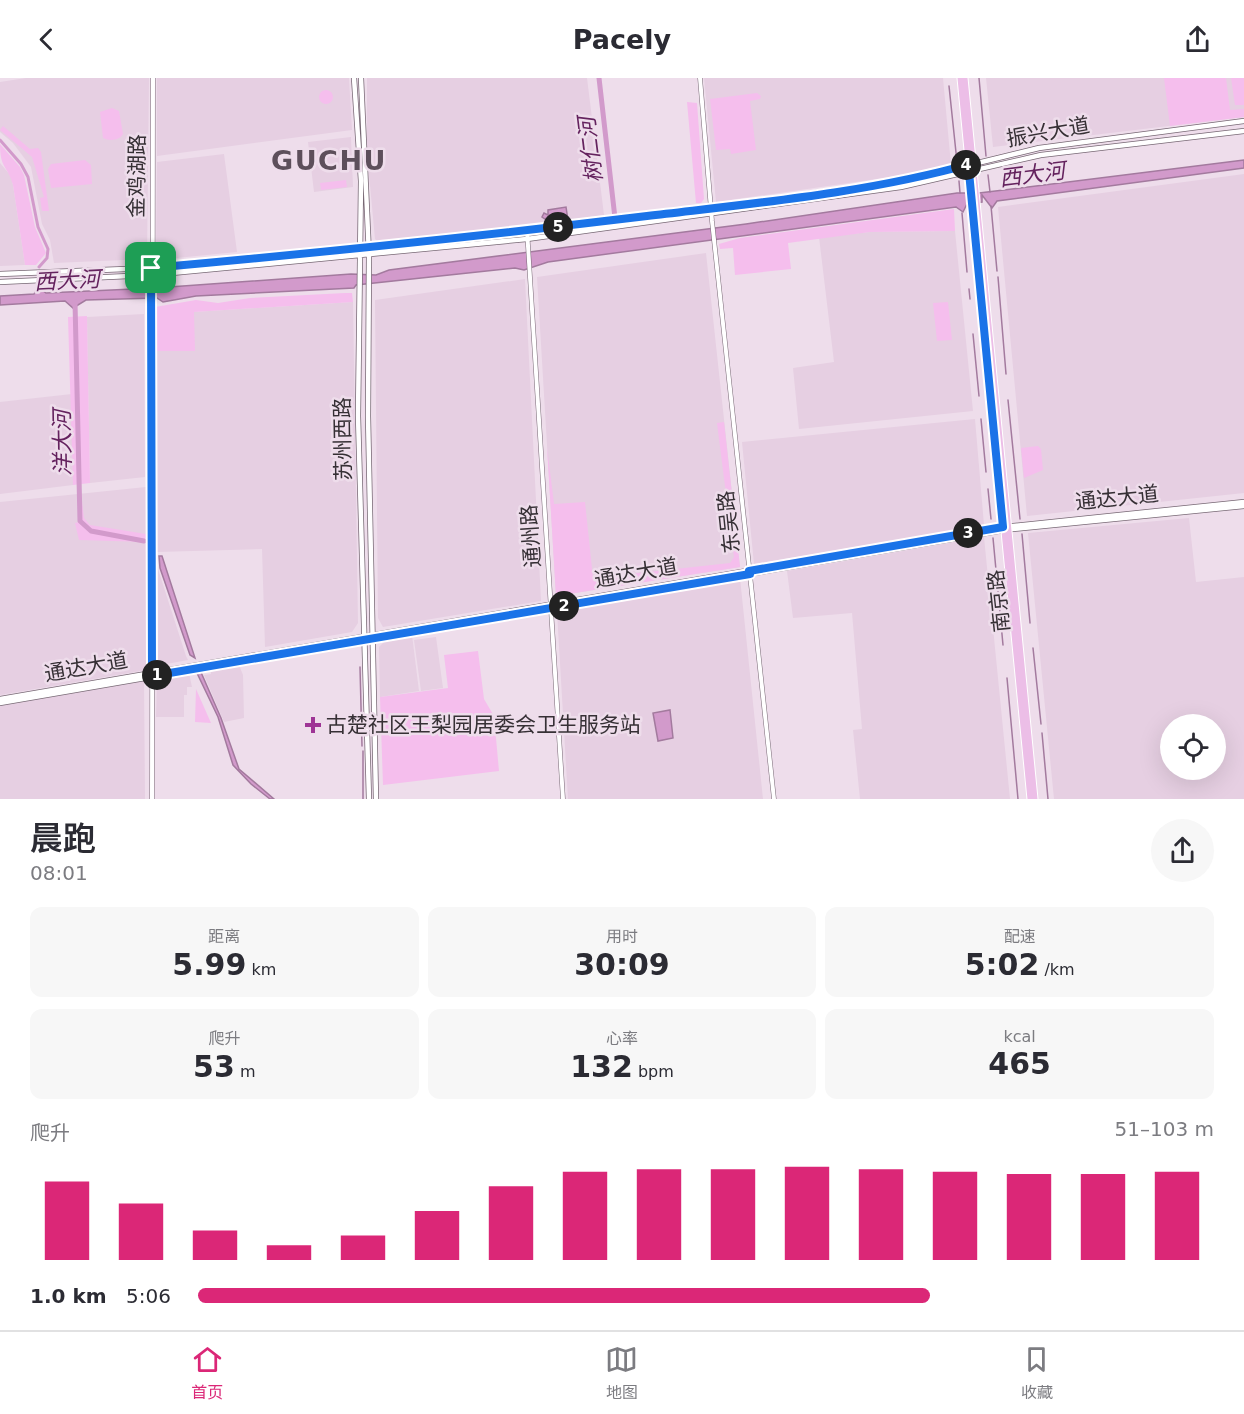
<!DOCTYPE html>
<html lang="zh">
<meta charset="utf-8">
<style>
:root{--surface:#fff;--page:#f7f7f7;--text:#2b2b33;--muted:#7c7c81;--line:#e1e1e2;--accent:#db2777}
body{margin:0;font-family:"DejaVu Sans","Noto Sans SC",sans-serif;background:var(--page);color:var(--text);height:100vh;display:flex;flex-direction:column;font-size:22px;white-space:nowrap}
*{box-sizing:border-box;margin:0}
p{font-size:20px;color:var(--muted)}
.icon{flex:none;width:33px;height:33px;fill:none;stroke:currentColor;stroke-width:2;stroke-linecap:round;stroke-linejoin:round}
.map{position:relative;height:721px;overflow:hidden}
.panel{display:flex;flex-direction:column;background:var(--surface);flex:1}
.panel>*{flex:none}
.buttons{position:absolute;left:1160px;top:636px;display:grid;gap:12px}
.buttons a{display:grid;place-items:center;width:66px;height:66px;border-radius:50%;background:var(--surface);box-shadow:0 6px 24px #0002;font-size:30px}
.pin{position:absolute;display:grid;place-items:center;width:51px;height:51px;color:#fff;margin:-26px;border-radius:12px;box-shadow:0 3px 9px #0006}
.km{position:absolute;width:30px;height:30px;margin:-15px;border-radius:50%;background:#222;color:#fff;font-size:16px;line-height:30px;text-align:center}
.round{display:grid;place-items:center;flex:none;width:63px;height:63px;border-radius:32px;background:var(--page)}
.summary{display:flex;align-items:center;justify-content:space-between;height:102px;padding:0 30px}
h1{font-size:33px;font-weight:600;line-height:45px}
.metrics{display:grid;grid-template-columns:repeat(3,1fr);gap:9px;height:102px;padding:6px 30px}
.metrics div{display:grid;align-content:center;border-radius:12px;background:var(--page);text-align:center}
.metrics b{font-size:30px;font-weight:600}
.metrics small{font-size:16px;font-weight:400}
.metrics p{font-size:16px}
.chart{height:168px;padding:12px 30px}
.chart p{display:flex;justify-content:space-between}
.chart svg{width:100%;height:108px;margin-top:6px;stroke:var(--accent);stroke-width:6}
ul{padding:0 30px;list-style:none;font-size:20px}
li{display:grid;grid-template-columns:96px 72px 1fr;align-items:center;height:45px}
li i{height:15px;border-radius:8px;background:var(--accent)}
header{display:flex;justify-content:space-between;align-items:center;height:78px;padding:0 30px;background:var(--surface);font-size:27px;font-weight:600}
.tab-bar{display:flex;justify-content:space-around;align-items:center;height:84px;border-top:2px solid var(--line);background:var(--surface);font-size:16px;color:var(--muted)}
.tab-bar a{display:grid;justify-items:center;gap:3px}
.tab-bar .current{color:var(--accent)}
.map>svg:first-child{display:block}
.built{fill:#e6cfe2;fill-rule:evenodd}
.green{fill:#f5beed}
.water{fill:#d29acb;stroke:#a37a9e;stroke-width:1.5}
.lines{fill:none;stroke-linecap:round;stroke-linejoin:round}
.stream{stroke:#a37a9e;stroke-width:1.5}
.canal{stroke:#d29acb;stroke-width:3}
.river{stroke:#d29acb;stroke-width:5}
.tertiary-casing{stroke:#776874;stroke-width:5}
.secondary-casing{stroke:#776874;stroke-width:6}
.primary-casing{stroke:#fff;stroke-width:7}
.tertiary{stroke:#fff;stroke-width:4}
.secondary{stroke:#fff;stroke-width:4.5}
.primary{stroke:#ecbee7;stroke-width:5}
.route-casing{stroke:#fff;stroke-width:12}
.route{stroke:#1a73e8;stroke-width:8}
.poi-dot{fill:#9e3495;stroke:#eeddeb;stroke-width:2}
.labels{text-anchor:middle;stroke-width:5;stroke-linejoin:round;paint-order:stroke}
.street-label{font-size:21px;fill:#363035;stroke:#eeddeb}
.poi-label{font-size:21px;fill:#363035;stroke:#eeddeb;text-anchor:start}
.water-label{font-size:22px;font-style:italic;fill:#64225e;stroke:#eeddeb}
.district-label{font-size:27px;font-weight:bold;letter-spacing:1.5px;fill:#5d4f5b;stroke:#eeddeb}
</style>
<header><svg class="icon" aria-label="back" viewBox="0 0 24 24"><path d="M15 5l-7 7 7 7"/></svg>Pacely<svg class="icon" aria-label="share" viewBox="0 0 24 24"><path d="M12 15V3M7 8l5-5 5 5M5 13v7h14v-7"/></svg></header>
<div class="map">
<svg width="1244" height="721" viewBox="0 0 1244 721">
<rect width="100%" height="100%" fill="#eeddeb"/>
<path class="built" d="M26,0H149L147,181L54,185L50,162L42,146L31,89L13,65L0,54V4Z
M157,0H349L352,52L157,78Z
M367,0H587L604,137L464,157L378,164L375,161L367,75Z
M704,0H943L951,87L939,92L716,124Z
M986,0H1244V39L993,69Z
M351,59L353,109L314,114L308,64Z
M224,76L237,174L156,182L157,84Z
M0,85L11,98L13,107L25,187L0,188Z
M1244,96V415L1027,438L998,129Z
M955,153L973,333L799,351L793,290L834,284L819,159L870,154Z
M706,175L740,489L556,518L537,199Z
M525,201L541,523L383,549L378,540L375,222Z
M353,224L358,545L352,554L265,569L262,471L157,474L156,273H194V234Z
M144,236L145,399L90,405L87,239Z
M72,316L73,407L0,416V324Z
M975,341L984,447L754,486L742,364Z
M146,409V592L0,617V424Z
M1189,440L1196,504L1244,499V721H1054L1028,455ZM1170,646H1215V692H1170Z
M984,459L1010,721H860L853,652L862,651L852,535L793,540L787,493Z
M157,488L186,578L188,582L161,587L158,583Z
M740,500L763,721H568L557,534L560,531Z
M412,557L419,613L380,619L379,569L387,561Z
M436,559L443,610L421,613L414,562Z
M239,587L243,597L244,640L224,644L204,597L211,596V591Z
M189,595L192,609H187V617H184V639H156L157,602Z
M144,603L145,721H0V628Z"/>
<path class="green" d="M1164,0H1226L1230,32L1244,31V39L1170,48Z
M1231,0H1244V27H1235Z
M319 19a7 7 0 1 1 14 0a7 7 0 1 1-14 0Z
M757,15L761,18L760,21L750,23L756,72L731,76L730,71L716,72L710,21Z
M687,24L697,25L704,121L701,125H696Z
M112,30L119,33L123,56C119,63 109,63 103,60L100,34Z
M3,48L30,71L38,70L41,74L49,133H42L40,120L44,119L32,79L0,52Z
M0,66L20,89L24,97L35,149L46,175L36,187H25L13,107C7,86 0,91 0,66Z
M85,82L91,87L92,106L51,110L48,91L51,86Z
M346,102L347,109L321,112L320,105Z
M954,131L955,153L870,154L788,165L791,191L735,197L733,170L720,171L719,166L740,160Z
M345,215H352L353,224L194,234L195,273H156L155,229L196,222L218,225L250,220Z
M948,224L952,262L937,263L933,225Z
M87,238L90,405L73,407L68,239Z
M724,344L740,489L556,518L547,369L554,426L585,424L593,500L730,485L734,479L717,345Z
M1038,368L1041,371L1043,392L1024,400L1021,370Z
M81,415L84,440L90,447L146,456V464L79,462L75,445L79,444L77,416Z
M478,573L484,621L494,638L499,693L383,707L380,619L448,610L444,577Z
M196,611L211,645L195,644Z"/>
<path class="water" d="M1244,82V90L997,123L992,130L982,117V124L967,126L963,134L956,129L548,184L524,192L515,190L356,207L354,210L196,218L163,224L157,220L86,222L73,230L65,223L0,227V218L34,216L38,209L46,215L155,210L351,196L376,197L389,192L746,146L957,115H979Z
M566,129L568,142L549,144V138L545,141L542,139L544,135L548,137V132Z
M159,478H162L195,580L190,577L160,490Z
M200,592L221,640L239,691L274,721H270L251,706L233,687L218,639L196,593Z
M670,632L673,660L658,663L653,635Z"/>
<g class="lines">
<path class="stream" d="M979,0L986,78
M949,8L957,84
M988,97L990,114
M959,103L960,115
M991,128L997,193
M962,135L967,194
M998,199L1006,296
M969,211L970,221
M973,256L979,318
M1008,322L1020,441
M981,341L986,394
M988,411L991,441
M1022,456L1030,545
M993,460L1003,567
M1033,570L1041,646
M360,589L362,668
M1007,600L1018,721
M1042,655L1048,721
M363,673V721"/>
<path class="canal" d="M0,62L21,86L28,99L38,149L48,171L47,180L39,189"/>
<path class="river" d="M599,0L615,140
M75,224L80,443L91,453L144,463"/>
<defs>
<path id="tertiary" d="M700,0L712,143L774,721
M527,152L563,721
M152,721L153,0"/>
<path id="secondary" d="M354,0L361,103L358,338L369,721
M361,0L369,177L368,338L376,721
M0,196L151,190L369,170L711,130L912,101L1039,70L1244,43
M0,204L151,197L527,161L901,109L1041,77L1244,53
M0,621L1003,449L1244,424
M0,625L1004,452L1244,428"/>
<path id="primary" d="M960,0L1030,721
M965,0L1035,721"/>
</defs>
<use href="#tertiary" class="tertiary-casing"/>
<use href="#secondary" class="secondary-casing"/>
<use href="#primary" class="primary-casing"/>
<use href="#tertiary" class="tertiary"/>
<use href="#secondary" class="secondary"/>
<use href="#primary" class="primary"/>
</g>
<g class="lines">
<defs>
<path id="route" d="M974,85L975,93L969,94L1003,449L749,493L750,496L152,598L151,190C317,175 482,158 647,138C756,125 868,115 974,85Z"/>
</defs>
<use href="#route" class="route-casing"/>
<use href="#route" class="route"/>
</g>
<path class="poi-dot" d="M310 638h6v6h6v6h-6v6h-6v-6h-6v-6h6z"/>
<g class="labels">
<g class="street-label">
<text transform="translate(1048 54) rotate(-10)" y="7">振兴大道</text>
<text transform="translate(137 98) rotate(-89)" y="7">金鸡湖路</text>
<text transform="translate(343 361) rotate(-91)" y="7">苏州西路</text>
<text transform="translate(1117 420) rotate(-6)" y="7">通达大道</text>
<text transform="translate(729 444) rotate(-96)" y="7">东吴路</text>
<text transform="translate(531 458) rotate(-94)" y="7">通州路</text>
<text transform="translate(636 495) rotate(-10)" y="7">通达大道</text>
<text transform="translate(999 523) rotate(-96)" y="7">南京路</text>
<text transform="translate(86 589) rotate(-10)" y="7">通达大道</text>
</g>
<g class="poi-label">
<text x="326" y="654">古楚社区王梨园居委会卫生服务站</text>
</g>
<g class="water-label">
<text transform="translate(590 72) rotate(-97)" y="8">树仁河</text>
<text transform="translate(1032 96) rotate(-7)" y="8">西大河</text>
<text transform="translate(67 202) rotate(-3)" y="8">西大河</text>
<text transform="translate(62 365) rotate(-91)" y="8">洋大河</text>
</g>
<g class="district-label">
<text x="329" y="92">GUCHU</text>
</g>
</g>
</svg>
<div class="buttons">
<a><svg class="icon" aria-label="locate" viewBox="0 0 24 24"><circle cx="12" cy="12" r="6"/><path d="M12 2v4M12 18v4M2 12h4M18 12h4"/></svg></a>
</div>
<div class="pin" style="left:151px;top:190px;background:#1e9e55"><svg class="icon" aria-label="arrive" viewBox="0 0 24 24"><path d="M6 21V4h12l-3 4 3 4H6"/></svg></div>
<b class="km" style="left:157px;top:597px">1</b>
<b class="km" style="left:564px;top:528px">2</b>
<b class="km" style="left:968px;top:455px">3</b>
<b class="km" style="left:966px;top:87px">4</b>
<b class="km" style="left:558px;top:149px">5</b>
</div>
<section class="panel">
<div class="summary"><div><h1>晨跑</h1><p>08:01</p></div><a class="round"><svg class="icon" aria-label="share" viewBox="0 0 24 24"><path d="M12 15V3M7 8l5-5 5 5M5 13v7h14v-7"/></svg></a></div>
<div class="metrics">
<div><p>距离</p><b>5.99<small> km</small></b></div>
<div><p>用时</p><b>30:09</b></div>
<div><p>配速</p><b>5:02<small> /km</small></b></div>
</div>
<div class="metrics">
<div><p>爬升</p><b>53<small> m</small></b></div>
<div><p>心率</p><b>132<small> bpm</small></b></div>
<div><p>kcal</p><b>465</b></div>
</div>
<div class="chart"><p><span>爬升</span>51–103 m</p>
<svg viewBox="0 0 160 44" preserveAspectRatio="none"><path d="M5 44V12M15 44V21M25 44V32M35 44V38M45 44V34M55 44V24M65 44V14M75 44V8M85 44V7M95 44V7M105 44V6M115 44V7M125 44V8M135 44V9M145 44V9M155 44V8"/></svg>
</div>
<ul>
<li><b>1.0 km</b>5:06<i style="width:72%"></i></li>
</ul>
</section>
<nav class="tab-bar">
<a class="current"><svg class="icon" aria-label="home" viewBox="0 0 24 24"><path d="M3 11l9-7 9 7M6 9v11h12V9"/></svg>首页</a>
<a><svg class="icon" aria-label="map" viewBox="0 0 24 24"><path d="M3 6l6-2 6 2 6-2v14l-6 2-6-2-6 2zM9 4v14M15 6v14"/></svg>地图</a>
<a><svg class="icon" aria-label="saved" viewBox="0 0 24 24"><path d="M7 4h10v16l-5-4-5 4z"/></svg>收藏</a>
</nav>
